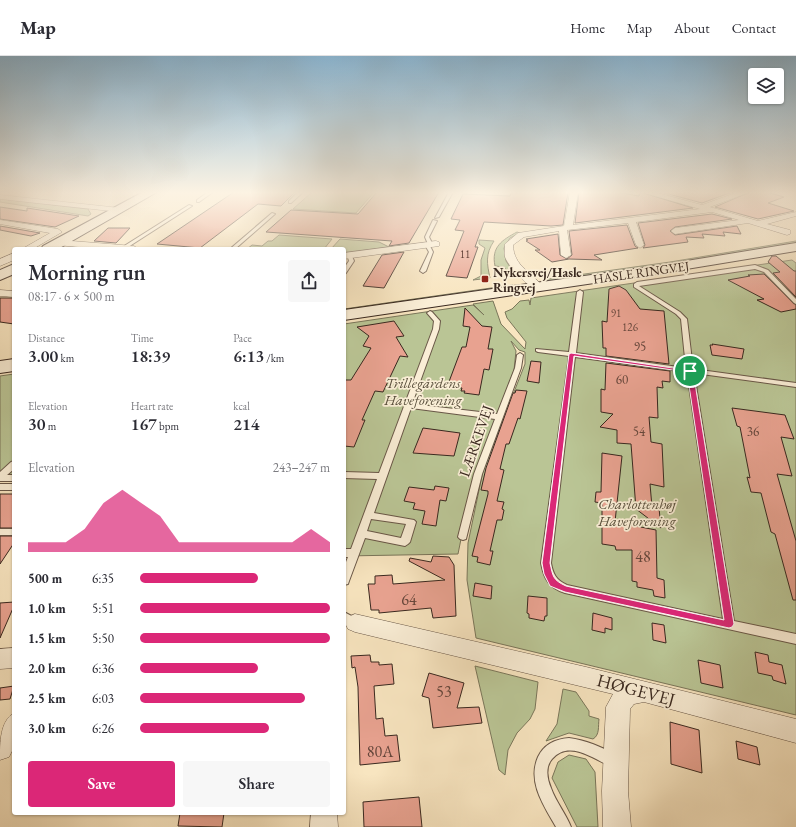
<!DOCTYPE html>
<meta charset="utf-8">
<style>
:root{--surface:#fff;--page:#f7f7f7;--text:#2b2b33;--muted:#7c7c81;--line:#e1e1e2;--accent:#db2777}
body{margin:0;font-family:"EB Garamond",serif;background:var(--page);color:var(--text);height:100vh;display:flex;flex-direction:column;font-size:15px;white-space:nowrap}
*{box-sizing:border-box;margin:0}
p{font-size:13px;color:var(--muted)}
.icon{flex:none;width:22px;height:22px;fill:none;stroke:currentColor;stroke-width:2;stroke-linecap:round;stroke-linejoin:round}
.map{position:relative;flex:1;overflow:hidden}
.drawer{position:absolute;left:12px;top:191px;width:334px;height:568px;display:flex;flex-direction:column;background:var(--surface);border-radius:4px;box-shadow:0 1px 3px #0004}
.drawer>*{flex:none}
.buttons{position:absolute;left:748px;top:12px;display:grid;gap:8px}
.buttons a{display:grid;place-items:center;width:36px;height:36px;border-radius:4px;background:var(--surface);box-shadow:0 1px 3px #0004;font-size:20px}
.pin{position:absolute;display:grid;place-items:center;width:34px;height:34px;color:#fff;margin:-17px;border:2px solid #fff;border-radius:50%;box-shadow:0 1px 4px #0007}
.round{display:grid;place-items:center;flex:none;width:42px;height:42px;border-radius:4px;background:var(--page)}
.headline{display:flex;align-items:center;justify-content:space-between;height:68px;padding:0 16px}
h1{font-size:22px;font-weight:600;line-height:30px}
.figures{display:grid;grid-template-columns:repeat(3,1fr);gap:6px;height:68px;padding:4px 16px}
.figures div{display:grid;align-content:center}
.figures b{font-size:17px;font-weight:600}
.figures small{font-size:11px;font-weight:400}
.figures p{font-size:11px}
.chart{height:112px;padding:8px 16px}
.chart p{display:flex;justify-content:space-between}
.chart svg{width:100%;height:72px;margin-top:4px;fill:var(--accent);opacity:.7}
.cta{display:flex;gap:8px;margin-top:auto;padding:8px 16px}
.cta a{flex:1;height:46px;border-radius:4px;background:var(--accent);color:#fff;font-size:16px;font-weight:600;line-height:46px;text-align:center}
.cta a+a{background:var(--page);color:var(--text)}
ul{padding:0 16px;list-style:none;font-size:13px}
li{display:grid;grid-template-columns:64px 48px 1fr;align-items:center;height:30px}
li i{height:10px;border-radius:5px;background:var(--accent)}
header{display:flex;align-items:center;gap:24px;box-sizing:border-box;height:56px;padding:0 20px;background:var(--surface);border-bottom:1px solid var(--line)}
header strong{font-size:19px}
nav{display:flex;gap:22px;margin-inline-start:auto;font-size:14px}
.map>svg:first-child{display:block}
.green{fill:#bac595;stroke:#7a765a}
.building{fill:#e8a290;stroke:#39281f}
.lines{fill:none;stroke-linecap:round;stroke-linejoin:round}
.lane-casing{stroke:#695747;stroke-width:2}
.street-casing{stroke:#695747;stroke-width:1}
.secondary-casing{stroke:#39281f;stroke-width:2}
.lane{fill:#faeed6;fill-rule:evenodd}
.street{fill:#faeed6;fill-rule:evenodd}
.secondary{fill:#faeed6;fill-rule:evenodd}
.route{fill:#db2777;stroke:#fff;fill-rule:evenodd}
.poi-dot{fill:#8f2418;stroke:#faeed6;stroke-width:1.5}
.labels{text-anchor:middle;stroke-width:3.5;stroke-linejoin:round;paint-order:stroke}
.far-number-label{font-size:11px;fill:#65463b}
.far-poi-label{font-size:13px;font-weight:bold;fill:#39281f;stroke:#faeed6;text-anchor:start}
.far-street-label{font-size:13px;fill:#39281f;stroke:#faeed6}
.number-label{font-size:13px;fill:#65463b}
.park-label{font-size:15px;font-style:italic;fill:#594f3c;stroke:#faeed6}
.street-label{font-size:15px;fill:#39281f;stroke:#faeed6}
.near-number-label{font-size:16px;fill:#65463b}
.near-street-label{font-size:18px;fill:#39281f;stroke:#faeed6}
</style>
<header>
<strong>Map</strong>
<nav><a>Home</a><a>Map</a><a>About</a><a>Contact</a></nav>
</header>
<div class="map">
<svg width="796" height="771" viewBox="0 0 796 771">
<rect width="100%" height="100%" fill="#f8e5c0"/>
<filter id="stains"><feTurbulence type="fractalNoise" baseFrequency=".005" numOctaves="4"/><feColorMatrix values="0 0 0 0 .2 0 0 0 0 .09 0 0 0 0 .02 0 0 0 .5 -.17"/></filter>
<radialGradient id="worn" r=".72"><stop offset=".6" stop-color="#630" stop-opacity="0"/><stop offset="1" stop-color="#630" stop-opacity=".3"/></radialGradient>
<path class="green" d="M312,136H374L356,157L293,153Z
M0,143L88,153L91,158L88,160L0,146Z
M517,176L520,177L510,182L504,192L506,205L514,217L508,216L504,211L495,210C491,191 502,184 517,176Z
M279,179L332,183L324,193H247L252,189L262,190L268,185H272Z
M340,183L379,186L389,191L344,197V193H331Z
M479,184L494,185C485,198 487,208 490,222L473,224L481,220V204L485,192L479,188Z
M796,185V189L720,202L545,227L542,224L670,206Z
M792,204L796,207V659L476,582L467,524L468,487L483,415L525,308V296L519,294L511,285L516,295L514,314L473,423L458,498L344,500V268L473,249L484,259L473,248L493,245L501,268L525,293L526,286L507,262L505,256L512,253L520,245L529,244L530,249L531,242Z
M512,229H513L344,257V253Z
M14,318V424H0V320Z
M475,610L538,626L535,653L530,663L517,677L508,694L505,719L499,714Z
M563,633L576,636L589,655V660L599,663C598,670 600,679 593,683L569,677L546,685L557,668Z
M569,699L586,703L595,716L598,771H577L552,722L558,706Z"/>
<path class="building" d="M234,136H295L281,150L258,148L200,192L157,188Z
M377,136H439L409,187L389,190L392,185L266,176L291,154L358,158Z
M511,136H568L563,169L551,170L484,166L475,191H478L467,222L446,220L464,175L455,174L460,164L451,163L463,138L510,140Z
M579,136H616L639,140L640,136L693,152L575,167Z
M661,136H732L702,147Z
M750,136H766L784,141L768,147L794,155L758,163L715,151Z
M0,151L27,155V152L79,160L55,171L0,163Z
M712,158L732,163L675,171L670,175L675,179L737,170L741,178L723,176L725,180L702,178L704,182L686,181L688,186L643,192L645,189L638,167Z
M627,169L635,190L638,192L594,199L602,204L569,203L552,206L535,194H540L526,185L528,184L526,183L558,178L560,199L567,203L572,199L569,175Z
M0,170L40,177L31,180L0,174Z
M108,172H130L116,187L94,185Z
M404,196L384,232L363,230L382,199Z
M772,200H776L794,215H796V241L773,217L780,216L768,206Z
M764,218L796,249V253L781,256L757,244L764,243L728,224L750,220L748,219Z
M619,230L626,234L640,253L664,255L669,308L606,300V292H603L602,265L607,266L609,233Z
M0,242H14V268L0,266Z
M465,252L482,270L492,271L488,293H493L489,314L484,313L479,339L464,337L465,335H461L462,332L447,331L462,291H466L470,271L463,270Z
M394,265L404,280L396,281L408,301L400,300L383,336L375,335L362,364H365L354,391L344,390V324H351L371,292L363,290L369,280L357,271Z
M712,288L744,293L742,303L712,299L710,289H713Z
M531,305L541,306L539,327L527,325Z
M606,307L670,315V326L662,325L663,332L657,331L658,362L649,361L651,386L662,388L664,431L650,428L652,451L659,452L661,472L636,453L631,388L617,387V374L600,371L613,358L601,356V333L605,334Z
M516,334L527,335L520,363L518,362L509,388H506L500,413L504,414L497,445L504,446L502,453L504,454L502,464H497L490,495H493L490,509L477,506L478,501L472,500L488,438V435L481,434L486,412L513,337H515Z
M732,352L785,359L794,383L781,381L792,420L777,418L796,485V544H793L775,478L771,476L761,437L751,436L747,421L750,422L740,371L737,370Z
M423,372L460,377L454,400L413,397Z
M602,397L622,400L615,466L656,474L657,522L664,524L665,542L654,540L653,534L637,531V526L632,525V494H616L615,490L602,488V447L595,446L596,436H601Z
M435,430L449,432L446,445L440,444L436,470L422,468L425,455L413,453L415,447L404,445L409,431L434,434Z
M0,438H14V472H0Z
M0,480H14V487L0,508Z
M433,500L449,501L454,509L456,560L433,562L431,552L379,557V554H371L368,528H375V520L392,519L393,528L445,524L409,505L410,502L431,506Z
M475,527L492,530L491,543L473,540Z
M528,540L547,542V560H545L544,565L529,562V558L527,557Z
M14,546V550L0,582V547Z
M593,557L612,562V574L605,572V577L592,574Z
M652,567L664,569L666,587L653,584Z
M755,596L768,599L769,606L782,609L786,628L773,624L772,620L758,617Z
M370,599L371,606H379V609L392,608L394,628L374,630L376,663L383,662L385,680L397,679L400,705L360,709L358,631L355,611L352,612L351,600Z
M698,604L720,609L723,632L701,627Z
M429,617L464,627L457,652L479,651L482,667L433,672L429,642L422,640Z
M14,630L10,643L0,644V632Z
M670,666L699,674L702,717L671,708Z
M736,685L757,691L760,709L738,703Z
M419,741L422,771H364L363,746Z
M180,757H224L222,771L178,770Z"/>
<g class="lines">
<defs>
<path id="lane" d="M208,136H213L199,146H197V144Z
M298,136H303L291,147H289V145Z
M449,136H453L439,161L435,162Z
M189,149L192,150L125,193L121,192Z
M272,157L275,158L235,193H230Z
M433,164L437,165L429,181L433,189L430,190L433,196L426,215L423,217L420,215L429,196L425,189L428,188L425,181Z
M347,198H351L354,205L346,217L344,218V212L349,205Z
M755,209L768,214L796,243V248L794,247L764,216L755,213L639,230L680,256L687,263L693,313L796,327V331L694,317L734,565L796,578V588L565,537C549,532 544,523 541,507L569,300L538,296L536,295V293L569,296L577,236L580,234L583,236L576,297L686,312L681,263L676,258L634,231V228L637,226ZM575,301L687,316L723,563L567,529C556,524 553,518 551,507Z
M430,255L432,256L440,265L439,273L412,348L497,358L515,312L517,299L520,297L523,299L521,312L482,418L466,483L463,484L460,483L458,481L474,418L495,363L411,352L374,457L414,464L416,466L410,486L408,488L405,490L365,482L349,525L348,528L344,529V511L348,501H344V493H351L377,423L344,422V416L379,417L433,273L434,265L427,257ZM371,463L406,468L401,482L367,475Z
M14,405V413L7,419H14V425H0V416L11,406Z
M0,428H14V434H0Z
M0,473H14V479H0Z
M344,556L359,564L361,567L359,570L355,572L344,566Z
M569,682C586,684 601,691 617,699L619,704L617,709L612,711C594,703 569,683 552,703C545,711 547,723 551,732C556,746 566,758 571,771H556C544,750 527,726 538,701C544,688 556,683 569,682Z"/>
<path id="street" d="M570,136H578L573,169L700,153L641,136H654L702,149L738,136H749L710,151L758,165L796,156V160L767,168L790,174V178L787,179L748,167L675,178L671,175L675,172L739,164L712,156L636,166L644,189L640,192L636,189L628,167L567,174L571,199L566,202L561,199L559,175L524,181L513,189C514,211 531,215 543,231L538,234C529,232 508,210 505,201C504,197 505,192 505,188L518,177L564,170Z
M0,139L120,152L124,154L120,156L0,143Z
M0,164L58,173L62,176L33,193H22L50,177L0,168Z
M59,184L134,190L138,193H101L56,189V185Z
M436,185L439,186V190L344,203V197Z
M14,197V204L0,210V203Z
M0,234L14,235V241L0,240Z
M355,558L586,611L796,663V687L644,646L634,648L630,653L628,735L631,771H603L602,735L606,651L613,638L355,576L348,573L345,567L348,561Z
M14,592V612L0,613V593Z
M14,657V691L9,701L0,704C0,686 0,665 14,657Z
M311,757H337L338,771H310Z"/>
<path id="secondary" d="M143,136H157L58,193H41L43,190Z
M796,187V195L662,217L344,264V254L662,209Z
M14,208V218L0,224V214Z
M14,303V315L0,317V305Z"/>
</defs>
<use href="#lane" class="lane-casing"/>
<use href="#street" class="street-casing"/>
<use href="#secondary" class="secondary-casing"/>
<use href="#lane" class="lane"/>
<use href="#street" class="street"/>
<use href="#secondary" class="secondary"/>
</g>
<linearGradient id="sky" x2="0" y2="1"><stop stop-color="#8bb8d6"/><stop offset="0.56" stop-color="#fcf3e3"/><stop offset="1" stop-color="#fcf3e3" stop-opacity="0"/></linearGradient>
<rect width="796" height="244" fill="url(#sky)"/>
<path class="route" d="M571,297L693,315L734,568L732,571L729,572L565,536L550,530L544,518L542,507L569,298ZM574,300L687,316L724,564L566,530C553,524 553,521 550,507Z"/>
<rect class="poi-dot" x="481" y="219" width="8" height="8" rx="2"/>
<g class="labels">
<g class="far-number-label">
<text x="465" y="202">11</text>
<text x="616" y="261">91</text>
<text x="630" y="275">126</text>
</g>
<g class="far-poi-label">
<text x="493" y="221">Nykersvej/Hasle<tspan x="493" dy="15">Ringvej</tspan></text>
</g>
<g class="far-street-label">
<text transform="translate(641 216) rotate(-8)" y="5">HASLE RINGVEJ</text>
</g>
<g class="number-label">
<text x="640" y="295">95</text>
<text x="622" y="328">60</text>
<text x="639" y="380">54</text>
<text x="753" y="380">36</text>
</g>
<g class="park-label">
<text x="423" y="332">Trillegårdens<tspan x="423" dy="17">Haveforening</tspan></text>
<text x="637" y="453">Charlottenhøj<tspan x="637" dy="17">Haveforening</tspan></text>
</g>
<g class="street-label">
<text transform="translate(476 385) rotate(-71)" y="5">LÆRKEVEJ</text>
</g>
<g class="near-number-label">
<text x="643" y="506">48</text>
<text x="409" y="549">64</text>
<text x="444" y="641">53</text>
<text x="380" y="701">80A</text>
</g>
<g class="near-street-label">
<text transform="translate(636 634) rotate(15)" y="6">HØGEVEJ</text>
</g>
</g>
<rect width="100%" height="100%" filter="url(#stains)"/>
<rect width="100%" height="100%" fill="url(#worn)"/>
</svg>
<div class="buttons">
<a><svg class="icon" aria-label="layers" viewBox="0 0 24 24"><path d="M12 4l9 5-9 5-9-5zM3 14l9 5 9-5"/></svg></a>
</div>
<div class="pin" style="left:690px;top:315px;background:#1e9e55"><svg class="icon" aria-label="arrive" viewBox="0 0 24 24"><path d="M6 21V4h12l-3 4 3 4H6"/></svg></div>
<section class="drawer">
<div class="headline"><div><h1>Morning run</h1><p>08:17 · 6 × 500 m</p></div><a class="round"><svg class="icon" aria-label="share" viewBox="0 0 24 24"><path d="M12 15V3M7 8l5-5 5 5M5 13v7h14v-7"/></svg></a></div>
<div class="figures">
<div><p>Distance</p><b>3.00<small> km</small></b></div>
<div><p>Time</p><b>18:39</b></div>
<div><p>Pace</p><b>6:13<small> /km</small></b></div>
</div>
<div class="figures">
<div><p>Elevation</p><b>30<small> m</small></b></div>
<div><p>Heart rate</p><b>167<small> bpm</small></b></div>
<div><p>kcal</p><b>214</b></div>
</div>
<div class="chart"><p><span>Elevation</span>243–247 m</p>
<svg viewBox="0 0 160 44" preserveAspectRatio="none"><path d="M0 44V38L10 38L20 38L30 30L40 14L50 6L60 14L70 22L80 38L90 38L100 38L110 38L120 38L130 38L140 38L150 30L160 38V44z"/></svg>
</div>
<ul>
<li><b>500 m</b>6:35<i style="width:62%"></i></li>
<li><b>1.0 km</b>5:51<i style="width:100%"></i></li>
<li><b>1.5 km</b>5:50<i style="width:100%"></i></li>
<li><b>2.0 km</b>6:36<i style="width:62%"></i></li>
<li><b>2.5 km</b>6:03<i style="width:87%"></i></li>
<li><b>3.0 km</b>6:26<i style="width:68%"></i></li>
</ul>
<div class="cta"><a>Save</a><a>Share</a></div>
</section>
</div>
